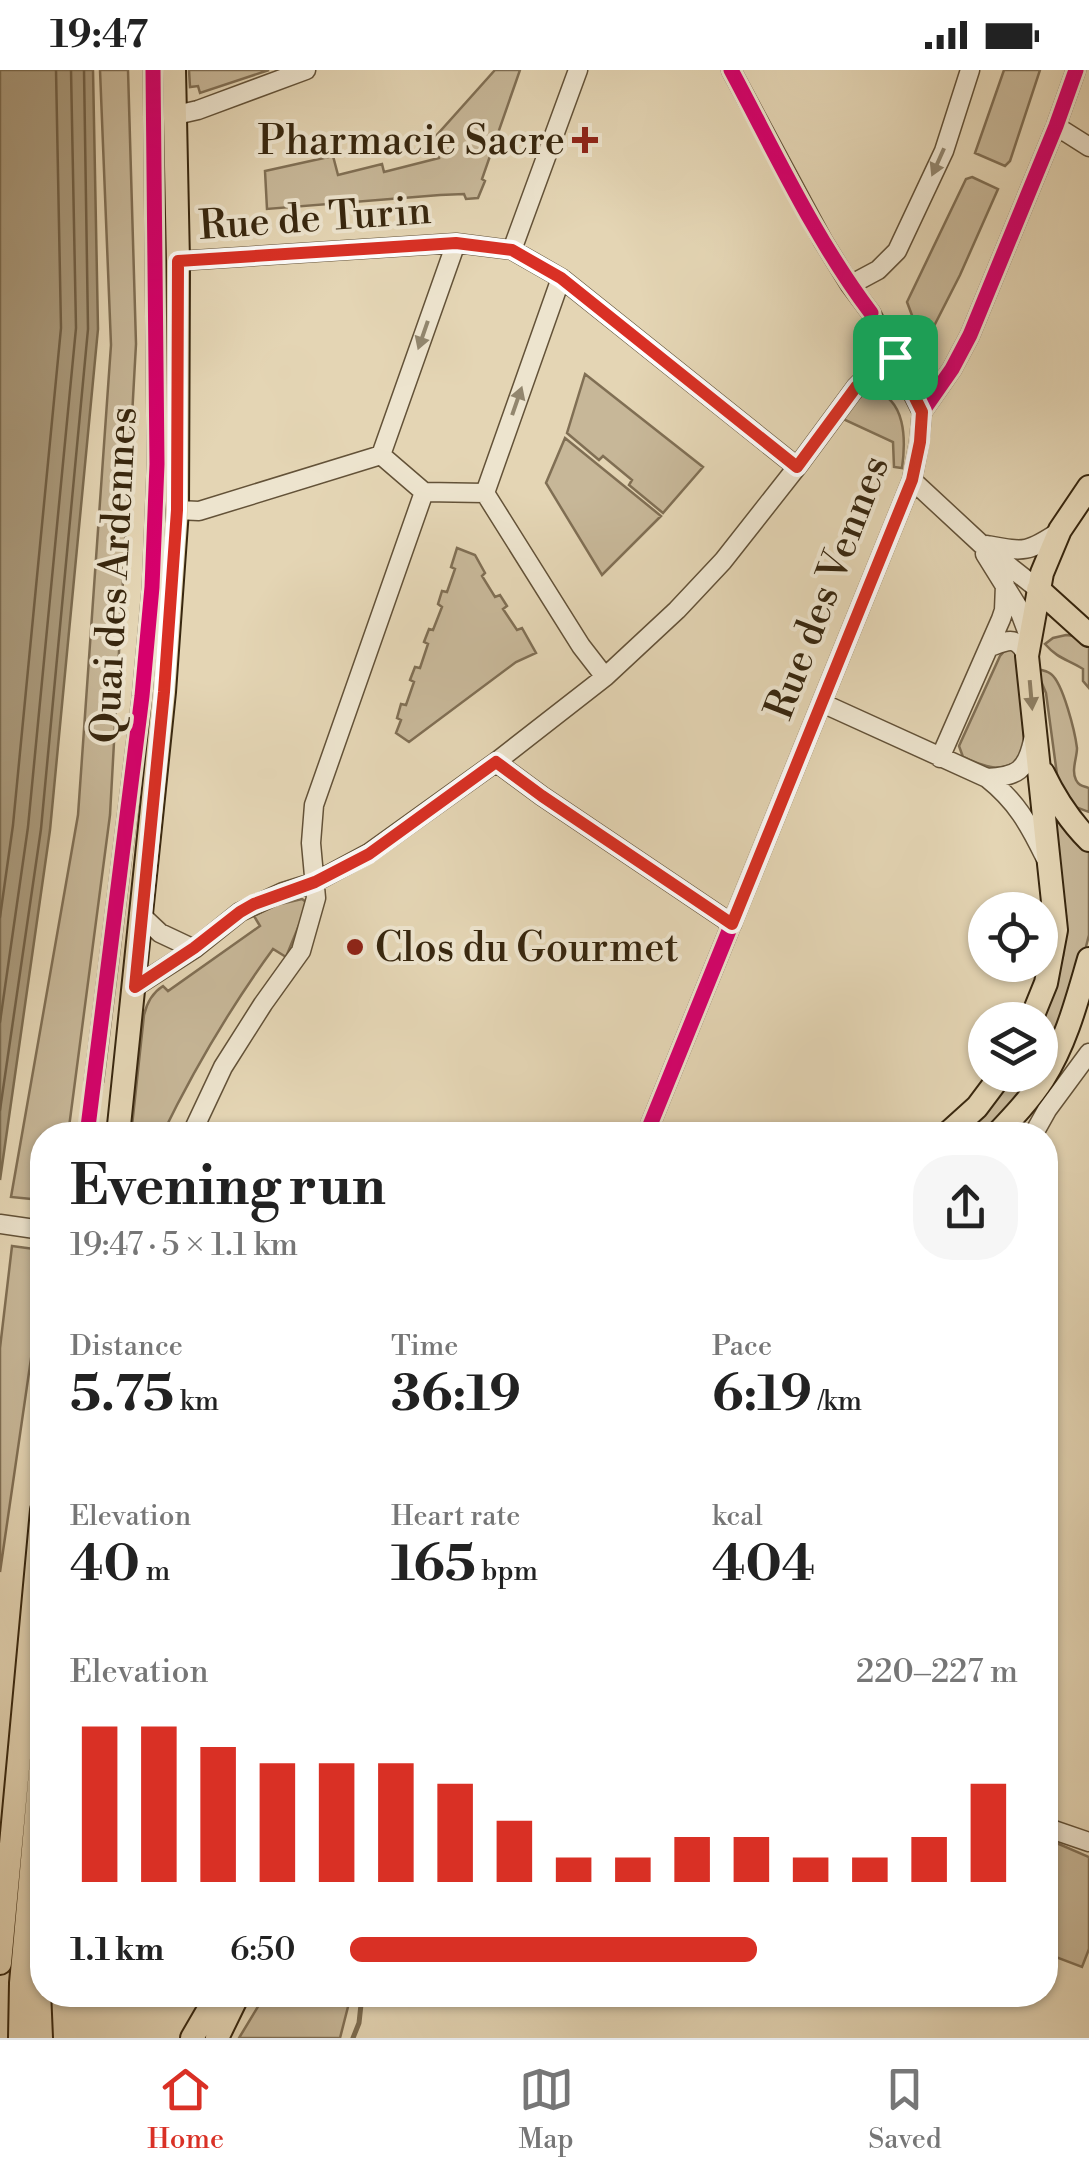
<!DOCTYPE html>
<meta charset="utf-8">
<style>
:root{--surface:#fff;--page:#f6f6f6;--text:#222;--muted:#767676;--line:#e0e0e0;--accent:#d93025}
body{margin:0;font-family:"Libre Bodoni",serif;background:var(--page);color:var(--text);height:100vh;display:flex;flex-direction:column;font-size:38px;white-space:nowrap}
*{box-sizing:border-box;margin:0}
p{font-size:32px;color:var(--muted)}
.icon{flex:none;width:55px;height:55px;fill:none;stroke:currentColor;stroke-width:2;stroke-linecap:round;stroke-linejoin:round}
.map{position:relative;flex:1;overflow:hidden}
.panel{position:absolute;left:30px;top:1052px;width:1028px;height:885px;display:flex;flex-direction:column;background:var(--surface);border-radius:40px;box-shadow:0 2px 8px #0004}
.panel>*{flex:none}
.fabs{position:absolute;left:968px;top:822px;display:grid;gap:20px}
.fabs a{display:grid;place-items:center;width:90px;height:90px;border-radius:50%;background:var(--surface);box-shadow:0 2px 8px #0004;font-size:50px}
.pin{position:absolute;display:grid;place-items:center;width:85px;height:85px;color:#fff;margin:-42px;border-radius:20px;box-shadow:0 5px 15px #0006}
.round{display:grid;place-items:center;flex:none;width:105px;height:105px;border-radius:40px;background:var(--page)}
.summary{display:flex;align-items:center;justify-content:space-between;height:170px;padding:0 40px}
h1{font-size:55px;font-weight:800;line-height:75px}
.figures{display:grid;grid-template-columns:repeat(3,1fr);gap:15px;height:170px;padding:10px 40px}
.figures div{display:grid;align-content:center}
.figures b{font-size:50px;font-weight:800}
.figures small{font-size:28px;font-weight:400}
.figures p{font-size:28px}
.chart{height:280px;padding:20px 40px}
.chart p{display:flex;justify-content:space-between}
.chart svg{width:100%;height:180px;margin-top:10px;stroke:var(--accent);stroke-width:6}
ul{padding:0 40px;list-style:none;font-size:32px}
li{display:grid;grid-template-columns:160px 120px 1fr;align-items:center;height:75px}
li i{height:25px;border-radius:12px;background:var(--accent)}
.status{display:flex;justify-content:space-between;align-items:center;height:70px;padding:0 50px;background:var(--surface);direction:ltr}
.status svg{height:28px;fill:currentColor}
.menu{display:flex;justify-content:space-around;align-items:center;height:140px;border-top:2px solid var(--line);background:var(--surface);font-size:28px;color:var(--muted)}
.menu a{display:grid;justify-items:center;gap:5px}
.menu .active{color:var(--accent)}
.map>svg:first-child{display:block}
.green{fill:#c7b798;stroke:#806f54;stroke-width:2.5}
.water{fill:#aa9a7c;stroke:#7c6c50;stroke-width:2.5}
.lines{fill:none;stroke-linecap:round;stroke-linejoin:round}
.shore{stroke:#716046;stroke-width:2.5}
.stream{stroke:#7c6c50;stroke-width:5}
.minor-casing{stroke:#635238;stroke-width:21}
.major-casing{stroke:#38270f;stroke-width:26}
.minor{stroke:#ede4ce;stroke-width:18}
.major{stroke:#e4d5b4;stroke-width:22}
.cycleway-casing{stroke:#ede4ce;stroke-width:21}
.cycleway{stroke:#d6006c;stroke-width:15}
.oneway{fill:#92866e}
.oneway2{fill:#8e7e62}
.route-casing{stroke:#fff;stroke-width:20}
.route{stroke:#d93025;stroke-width:12}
.poi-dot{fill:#8f2418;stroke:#ede4ce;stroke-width:4}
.labels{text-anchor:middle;stroke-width:8;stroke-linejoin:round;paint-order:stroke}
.poi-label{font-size:40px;fill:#38270f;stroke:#ede4ce;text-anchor:end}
.street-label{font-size:40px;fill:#38270f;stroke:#ede4ce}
</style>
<div class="status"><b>19:47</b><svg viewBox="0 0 49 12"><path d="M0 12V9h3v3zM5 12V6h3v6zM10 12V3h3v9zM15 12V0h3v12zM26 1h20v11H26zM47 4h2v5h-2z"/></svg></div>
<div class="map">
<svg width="1089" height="1968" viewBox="0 0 1089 1968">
<rect width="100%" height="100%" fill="#e4d5b4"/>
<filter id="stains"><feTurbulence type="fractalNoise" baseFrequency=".002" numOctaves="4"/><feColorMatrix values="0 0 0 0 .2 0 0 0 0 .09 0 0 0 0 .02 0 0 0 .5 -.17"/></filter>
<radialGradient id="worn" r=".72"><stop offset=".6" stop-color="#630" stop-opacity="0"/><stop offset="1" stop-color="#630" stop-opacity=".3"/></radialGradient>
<path class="green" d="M100,0H128L136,274L110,745L68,1065H42V1130L11,1127L78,745L111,275Z
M189,0H269L200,23L198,16L190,17Z
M495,0H520L482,109L485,111L478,128L466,129L464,124L440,125L267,139L265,101L333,86L338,105L382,94L384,102L439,88L436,66Z
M1004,0H1040L1010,91L1005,96L975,83Z
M972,107L998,119L960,205L933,258L927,265L913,248L907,232L966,109Z
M585,304L703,397L663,443L629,415L632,410L603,386L599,390L567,363Z
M873,321C906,328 906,370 902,398L894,397L893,372L843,349C852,335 857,325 873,321Z
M565,368L661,446L602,505L546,413Z
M457,478L475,485L485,503L482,506L495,527L500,525L507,536L503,539L517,560L522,558L536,583L516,592L409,672L396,663L401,650L397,648L401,634L406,635L414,612L410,610L415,597L420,598L428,574L424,572L429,559L433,560L442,537L438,534L442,521L447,522L455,499L451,497Z
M1066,565L1075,566L1089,574V618L1083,611V599C1067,589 1058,589 1045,574L1053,568Z
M1008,577L1017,584L1025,677L1019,692C994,702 987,697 963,687L959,676L1000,586Z
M1036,599C1042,600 1046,600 1051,604C1063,613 1075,662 1077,678C1077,688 1071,700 1076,710C1079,716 1083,716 1089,718V742L1070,735L1058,712L1046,623Z
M1054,740L1069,763L1089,782V865L1076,915L1040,1001V962L1063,886L1066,846L1052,753Z
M302,829L306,832L304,843L286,887L273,879C230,938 194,999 162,1065H131L144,945C147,932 152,923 163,916L168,921L260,856L254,846L276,835Z
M1014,1005H1038L990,1065H962L988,1040Z
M12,1176L42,1180V1213L0,1502V1278Z
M1045,1768L1089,1787V1879L1082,1897L1045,1883Z
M265,1925H351L340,1968H239Z"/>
<path class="water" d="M0,0H93L98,259L50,760L0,1110Z"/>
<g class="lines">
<path class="shore" d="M0,847L13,755L61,258L56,0
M0,952L28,757L76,258L71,0
M0,1040L41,759L88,259L84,0"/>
<path class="stream" d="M353,1968L359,1953L362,1925"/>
<defs>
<path id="minor" d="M731,0L823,171L850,215L871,243L922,342
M176,45L198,40L306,0
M1056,56L1089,77
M512,180L578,0
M178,191L456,173L512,180L561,208L797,397
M850,215L878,200L897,181L944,81L970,0
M381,385L456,173
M381,385L424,422L485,423
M912,410L981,474L1038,519
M485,423L561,208
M485,423L581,576L605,607
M177,440L199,441L381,385
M987,475C1025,482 1027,483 1060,461
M985,484L1018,537L1030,569
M990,577C1009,570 1016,565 1027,586
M822,633L987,708C1017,707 1027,700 1033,670
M940,688L1001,549L1004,540L1005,515
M496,692L542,726L732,854
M987,708C1016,731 1029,754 1045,787
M142,846L160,863L194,879
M135,917L194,879L240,842L283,822L315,812L369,783L496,692L605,607L677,540L723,491L797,397L856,317L869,304L895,287
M94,1011L142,626L152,517L157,394L153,0
M191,1065L223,997L263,934L301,881L316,828L311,773L314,735L424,422
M646,1065L912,410L919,373L922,342L952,299L970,265L1056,56L1076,0
M1033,1065L1047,1040L1089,983
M0,1154L42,1160
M1045,1757L1089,1772"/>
<path id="major" d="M1038,519L1089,565
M1043,703C1055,728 1070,751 1089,770
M1031,950L1046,913L1056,860L1027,586L1042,503L1060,460L1089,417
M118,1065L164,622L177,440L178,191L174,0
M946,1065L977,1037L1001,1005
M996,1065C1013,1047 1030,1029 1043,1009C1066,973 1077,930 1089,889
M37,1872L41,1968
M0,1893L42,1440
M20,1968L21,1913L42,1679
M192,1968L217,1925
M217,1968L238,1925"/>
</defs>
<use href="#minor" class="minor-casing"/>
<use href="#major" class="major-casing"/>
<use href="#minor" class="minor"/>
<use href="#major" class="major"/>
<defs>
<path id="cycleway" d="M731,0C775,82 815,169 871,243
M87,1065L142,626L152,517L157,394L153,0
M646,1065L912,410L919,373L922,342L952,299L970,265L1056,56L1076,0"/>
</defs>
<use href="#cycleway" class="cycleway-casing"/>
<use href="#cycleway" class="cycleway"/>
</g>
<defs><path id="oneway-solid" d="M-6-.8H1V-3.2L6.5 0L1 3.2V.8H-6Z" transform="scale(2.5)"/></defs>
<g class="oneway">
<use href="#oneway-solid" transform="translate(938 92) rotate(114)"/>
<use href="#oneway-solid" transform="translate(423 265) rotate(109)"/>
<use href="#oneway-solid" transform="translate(517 331) rotate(-71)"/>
</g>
<use class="oneway2" href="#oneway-solid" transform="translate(1031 625) rotate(85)"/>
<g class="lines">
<defs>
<path id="route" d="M456,173L512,180L561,208L797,397L856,317L869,304L895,287L922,342L920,372L912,410L732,854L542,726L496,692L369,784L315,812L254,834L240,842L194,878L135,917L164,622L177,440L178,191Z"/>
</defs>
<use href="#route" class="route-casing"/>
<use href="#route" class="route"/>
</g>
<g class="poi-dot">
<path d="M580 55h10v10h10v10h-10v10h-10v-10h-10v-10h10z"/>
<circle cx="355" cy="877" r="10"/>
</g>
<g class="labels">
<g class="poi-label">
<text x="565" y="84">Pharmacie Sacre</text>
<text x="375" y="891" text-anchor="start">Clos du Gourmet</text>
</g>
<g class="street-label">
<text transform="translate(315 147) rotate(-4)" y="14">Rue de Turin</text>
<text transform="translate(113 505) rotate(-87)" y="14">Quai des Ardennes</text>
<text transform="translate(826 517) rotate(-69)" y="14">Rue des Vennes</text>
</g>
</g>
<rect width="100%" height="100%" filter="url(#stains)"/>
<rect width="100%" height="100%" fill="url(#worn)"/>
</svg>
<div class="fabs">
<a><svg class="icon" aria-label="locate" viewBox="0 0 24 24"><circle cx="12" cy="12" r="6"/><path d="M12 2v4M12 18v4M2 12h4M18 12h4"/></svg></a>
<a><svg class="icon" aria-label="layers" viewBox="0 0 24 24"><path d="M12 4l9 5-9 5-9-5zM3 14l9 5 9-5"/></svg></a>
</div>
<div class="pin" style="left:895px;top:287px;background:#1e9e55"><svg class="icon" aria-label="arrive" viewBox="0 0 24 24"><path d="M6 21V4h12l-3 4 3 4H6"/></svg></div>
<section class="panel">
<div class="summary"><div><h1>Evening run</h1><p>19:47 · 5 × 1.1 km</p></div><a class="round"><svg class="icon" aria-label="share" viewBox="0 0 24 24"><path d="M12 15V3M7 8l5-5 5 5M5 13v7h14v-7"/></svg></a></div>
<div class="figures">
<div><p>Distance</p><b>5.75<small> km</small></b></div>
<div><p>Time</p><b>36:19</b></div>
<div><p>Pace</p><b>6:19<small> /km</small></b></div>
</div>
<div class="figures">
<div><p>Elevation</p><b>40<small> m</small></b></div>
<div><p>Heart rate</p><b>165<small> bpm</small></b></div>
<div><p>kcal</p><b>404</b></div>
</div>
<div class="chart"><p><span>Elevation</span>220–227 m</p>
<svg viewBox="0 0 160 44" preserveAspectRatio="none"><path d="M5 44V6M15 44V6M25 44V11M35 44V15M45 44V15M55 44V15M65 44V20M75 44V29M85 44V38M95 44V38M105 44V33M115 44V33M125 44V38M135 44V38M145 44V33M155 44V20"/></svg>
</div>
<ul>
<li><b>1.1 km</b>6:50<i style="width:61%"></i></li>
</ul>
</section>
</div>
<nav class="menu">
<a class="active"><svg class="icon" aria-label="home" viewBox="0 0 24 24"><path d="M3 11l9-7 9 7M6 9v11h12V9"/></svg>Home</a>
<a><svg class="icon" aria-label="map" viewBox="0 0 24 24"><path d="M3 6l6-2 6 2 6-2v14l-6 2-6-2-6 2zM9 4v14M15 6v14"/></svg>Map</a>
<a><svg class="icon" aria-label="saved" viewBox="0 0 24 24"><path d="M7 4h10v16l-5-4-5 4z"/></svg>Saved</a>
</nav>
